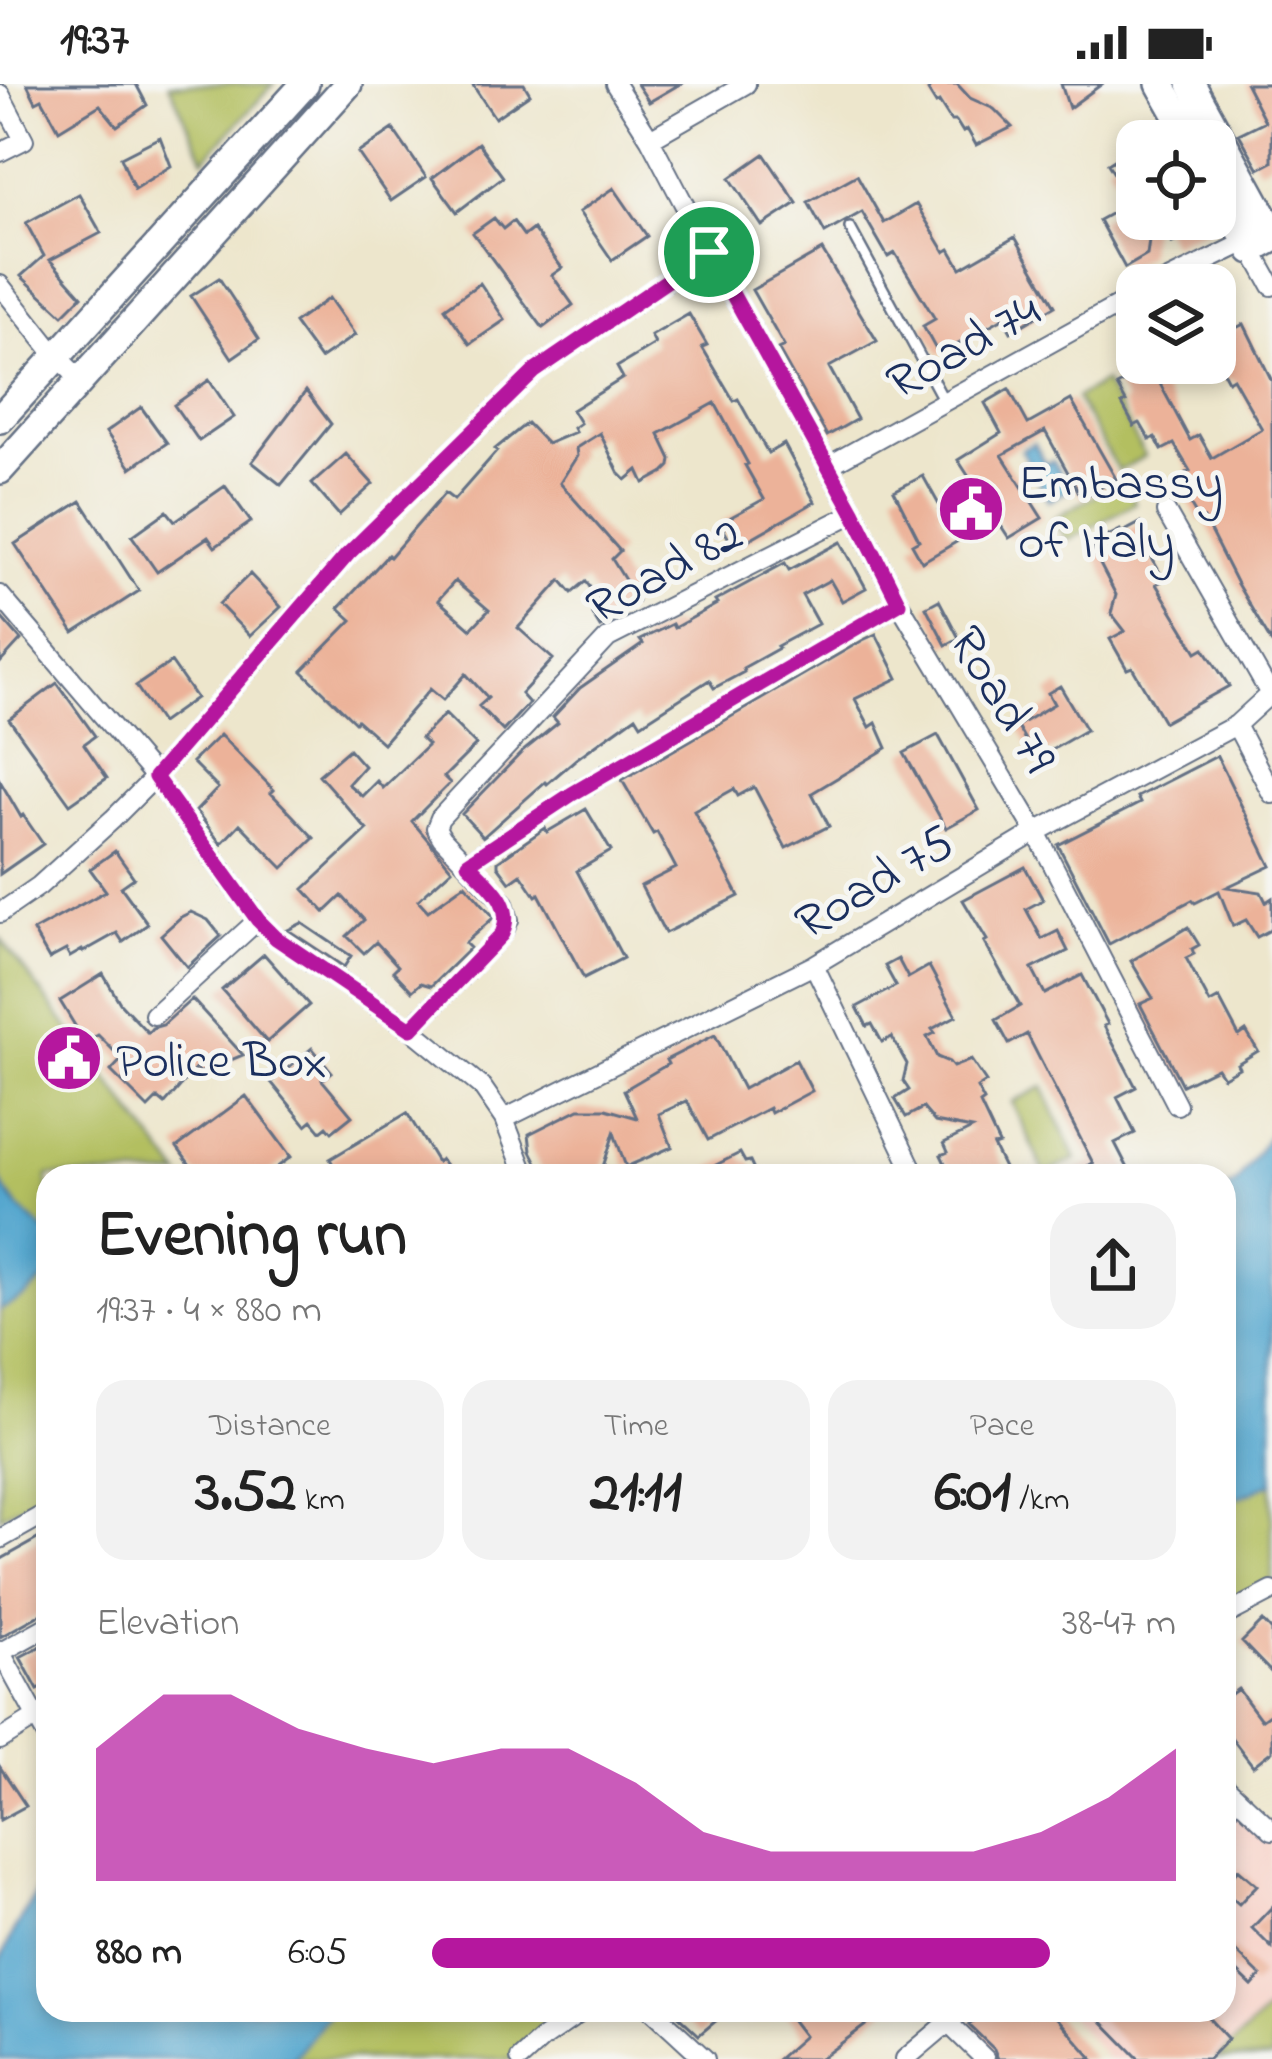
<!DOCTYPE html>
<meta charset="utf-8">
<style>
:root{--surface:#fff;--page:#f2f2f2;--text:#222;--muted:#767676;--accent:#b5179e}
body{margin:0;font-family:"Indie Flower",sans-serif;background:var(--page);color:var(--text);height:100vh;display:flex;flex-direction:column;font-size:45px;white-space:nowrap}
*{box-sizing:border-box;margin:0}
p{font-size:39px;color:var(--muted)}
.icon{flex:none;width:66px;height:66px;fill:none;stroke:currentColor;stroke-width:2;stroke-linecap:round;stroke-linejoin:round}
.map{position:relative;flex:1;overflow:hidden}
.side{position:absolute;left:36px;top:1080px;width:1200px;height:858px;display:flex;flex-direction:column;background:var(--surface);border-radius:36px;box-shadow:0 6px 18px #0003}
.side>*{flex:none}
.controls{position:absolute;left:1116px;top:36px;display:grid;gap:24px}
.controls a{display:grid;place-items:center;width:120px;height:120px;border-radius:24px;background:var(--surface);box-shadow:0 6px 18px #0003;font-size:60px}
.pin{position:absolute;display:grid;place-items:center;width:102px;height:102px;color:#fff;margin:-51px;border:6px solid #fff;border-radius:50%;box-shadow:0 3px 12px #0007}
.round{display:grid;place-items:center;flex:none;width:126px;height:126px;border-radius:36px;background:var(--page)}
.headline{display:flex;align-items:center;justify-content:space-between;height:204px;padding:0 60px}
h1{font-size:66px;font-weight:800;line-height:90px}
.figures{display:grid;grid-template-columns:repeat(3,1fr);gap:18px;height:204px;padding:12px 60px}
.figures div{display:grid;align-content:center;border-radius:30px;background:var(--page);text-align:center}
.figures b{font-size:60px;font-weight:800}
.figures small{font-size:33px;font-weight:400}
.figures p{font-size:33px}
.chart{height:336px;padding:24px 60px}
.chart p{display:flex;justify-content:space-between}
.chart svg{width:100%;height:216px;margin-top:12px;fill:var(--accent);opacity:.7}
ul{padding:0 60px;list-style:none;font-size:39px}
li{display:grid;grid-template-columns:192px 144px 1fr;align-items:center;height:90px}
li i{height:30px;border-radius:15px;background:var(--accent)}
.status{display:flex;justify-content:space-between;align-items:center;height:84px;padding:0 60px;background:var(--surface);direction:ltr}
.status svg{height:33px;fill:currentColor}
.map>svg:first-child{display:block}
.built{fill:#f7d1c7}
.green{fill:#b3bf60;stroke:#67775f;stroke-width:3}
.water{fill:#52a6ce;stroke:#366a96;stroke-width:3}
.building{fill:#ecb299;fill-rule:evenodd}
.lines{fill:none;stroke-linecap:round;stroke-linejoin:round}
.lane-casing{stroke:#646f84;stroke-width:14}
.street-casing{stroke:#646f84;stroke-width:22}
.secondary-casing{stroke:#646f84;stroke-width:32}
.lane{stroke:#fff;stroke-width:9}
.street{stroke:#fff;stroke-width:18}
.secondary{stroke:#fff;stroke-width:27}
.route-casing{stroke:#fff;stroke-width:24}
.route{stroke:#b5179e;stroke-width:15}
.labels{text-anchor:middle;stroke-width:10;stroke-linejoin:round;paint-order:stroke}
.street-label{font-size:51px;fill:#1b2f5e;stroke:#f6f6f2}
.poi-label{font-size:51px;fill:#1b2f5e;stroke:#f6f6f2;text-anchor:start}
</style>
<div class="status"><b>19:37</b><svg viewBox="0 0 49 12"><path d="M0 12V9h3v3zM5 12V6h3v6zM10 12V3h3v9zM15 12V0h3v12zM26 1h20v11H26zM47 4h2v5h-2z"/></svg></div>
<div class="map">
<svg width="1272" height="1975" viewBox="0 0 1272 1975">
<rect width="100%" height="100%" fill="#f6f6f2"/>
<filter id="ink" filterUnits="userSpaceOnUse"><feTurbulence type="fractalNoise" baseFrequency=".00833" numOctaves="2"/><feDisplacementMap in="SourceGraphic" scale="24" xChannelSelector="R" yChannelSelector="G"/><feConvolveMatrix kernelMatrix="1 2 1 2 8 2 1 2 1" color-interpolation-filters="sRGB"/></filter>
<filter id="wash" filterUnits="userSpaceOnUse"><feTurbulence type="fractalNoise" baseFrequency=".004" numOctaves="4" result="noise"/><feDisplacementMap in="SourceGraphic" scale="48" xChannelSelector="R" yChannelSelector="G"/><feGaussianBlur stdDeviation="2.7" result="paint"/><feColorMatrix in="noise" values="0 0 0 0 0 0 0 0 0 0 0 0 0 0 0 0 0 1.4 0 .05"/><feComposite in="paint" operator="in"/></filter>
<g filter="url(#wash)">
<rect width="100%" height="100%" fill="#ede6cc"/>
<path class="built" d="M1224,1695L1272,1743V1975H1108L1064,1926H1224Z"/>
<path class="green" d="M169,0H274L204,75Z
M1104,298L1145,372L1118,387L1076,314Z
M1123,396L1135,419L1067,457L1054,434Z
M0,854L181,1092H48V1406L0,1433Z
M1043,1003L1076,1075L1045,1090L1012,1018Z
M1272,1393V1496L1224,1520V1415Z
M1272,1922V1975H1217Z
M325,1926H568L511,1975H287Z"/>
<path class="water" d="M1034,359L1046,380L1053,377L1069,406L1049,417L1021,366Z
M1272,1047V1399L1242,1412L1224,1416V1106L1237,1098Z
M0,1096C10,1117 30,1135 48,1150V1192L26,1212L0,1226Z
M48,1788V1926H331L293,1975H0V1878L12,1850Z"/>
<g id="blocks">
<path class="building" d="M27,0H136L147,21L117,42L100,21L59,46L42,15L36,18Z
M472,0H524L530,10L495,34Z
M637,0H680L649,18Z
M931,0H957L970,14L994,25L1012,43L976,61L967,45L963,48L956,37H951L939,18L936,20L928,7Z
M1061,0H1102L1069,24Z
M1246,0H1272V78L1259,85L1239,50L1265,37Z
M393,45L426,93L391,117L358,69Z
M160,53L171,82L134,105L121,73Z
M478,59L503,93L457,128L432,94Z
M1137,62V100L1125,107L1108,80Z
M764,70L797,119L762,142L730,94Z
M857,91L884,139L916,120L945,168L950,165L961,184L1015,153L1055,222L1011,248L1003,234L939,271L923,242L935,235L895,169L888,173L862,128L825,149L808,118Z
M614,104L647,152L612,176L579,128Z
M79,110L101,149L50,176L82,212L63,231L21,192L44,172L26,139Z
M1137,115V135H1152L1147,171L1125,184L1099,136Z
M494,134L503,145L513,137L524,152L533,145L562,184L552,191L573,221L543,244L473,149Z
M1158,135H1214L1217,140L1172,159Z
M822,166L877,257L829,283L857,335L827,352L778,265L784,262L752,206Z
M219,194L259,255L232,274L191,212Z
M480,199L505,236L470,260L445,224Z
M329,214L355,251L320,275L294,239Z
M689,230L707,261L702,263L734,317L738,315L768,369L784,360L815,418L734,464L720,439L764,415L745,381L748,380L715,319L659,350L671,375L670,382L664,388L644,399L638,386L626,396L619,389L600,349L576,364L577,372L560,399L620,467L612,475L638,517L618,529L621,532L600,543L592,530L602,523L586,497L572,509L561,496L518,544L553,575L521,610L529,619L503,647L479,622L488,614L466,590L443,616L430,605L383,659L357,636L355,638L302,587L352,536L339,524L388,471L390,473L445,409L454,416L497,367L495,365L527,339L547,360L575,348L573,344L580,339L572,326L623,294L617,283L655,260L651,252ZM455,497L489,526L471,545L438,516Z
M1244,240L1272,297V559L1236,498L1204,435L1200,437L1175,395L1190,387L1174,360L1162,366L1155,353L1150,356L1140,339L1134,342L1122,320L1126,318L1117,302L1128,296L1121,284L1130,279H1149L1190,356L1199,351L1212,374L1262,345L1233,294L1228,297L1218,278L1231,271L1222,251Z
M209,296L234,333L199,357L174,321Z
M1009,305L1028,340L1071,316L1116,395L1082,414L1045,347L1002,371L1042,434L1009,454L958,376L1001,349L985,319Z
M306,307L331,340L281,401L252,378Z
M141,323L167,359L131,384L106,348Z
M346,370L373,400L339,431L312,400Z
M923,392L942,426L939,427L958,457L922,478L912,460L919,456L894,407Z
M225,402L251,438L215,463L208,453L157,488L132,452L167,427L175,437Z
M81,417L139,507L74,549L15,460Z
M1140,439L1154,463L1148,467L1164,496L1156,500L1197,568L1204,564L1229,602L1164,638L1132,583L1127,585L1110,555L1125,547L1111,529L1116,511L1090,461L1120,446L1121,449Z
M841,458L866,504L842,517L830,496L802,511L818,540L777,562L779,564L743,584L744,588L714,604L709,596L641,640L636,632L576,675L547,700L545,698L483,753L462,730L522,668L558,639L553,633L580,604L643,560L640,556L672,540L674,544L717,520L715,517L785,479L789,486Z
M250,490L281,523L250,552L219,520Z
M939,516L959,554L946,561L926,523Z
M0,532L21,556L0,579Z
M876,550L898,594L855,615L870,643L876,639L887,664L812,709L829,742L786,764L754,703L738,712L734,705L694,727L739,812L665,849L641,802L676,784L657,748L653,750L622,696L863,556Z
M171,578L196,614L161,639L136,602Z
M57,599L95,652L84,660L107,694L70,720L9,635Z
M1060,602L1086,646L1036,675L1017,642L1054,620L1048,609Z
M445,630L476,661L444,693L450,699L412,737L452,785L418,816L428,827L465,800L494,833L465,859L470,864L431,902L421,899L412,907L393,887L398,882L376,858L364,869L347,852L364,836L342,812L325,828L304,805L367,746L319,691L349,665L364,682L348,700L362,712L377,697L383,704L428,661L421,654Z
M220,651L274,706L271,709L314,754L283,784L240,740L221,760L196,727L218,704L192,678Z
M938,651L979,726L946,744L904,669Z
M1217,672L1271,782L1227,803L1261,808L1266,818L1272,814V845L1257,853L1246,836L1233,842L1219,807L1195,819L1192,816L1109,860L1058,761L1140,719L1137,713Z
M0,697L21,733L23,731L43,760L0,790Z
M586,725L611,767L577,787L623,874L584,894L539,810L536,812L521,790L510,798L498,782V777L545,744L547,748Z
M115,767L134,794L121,803L148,840L123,858L117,849L83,868L82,866L70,873L66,866L49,875L33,847L106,807L90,785Z
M1025,783L1043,816L1026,825L1042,855L1058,847L1068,867L1032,885L1045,910L1082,891L1108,940L1104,942L1136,1003L1117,1013L1135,1049L1115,1059L1132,1092H1066L1093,1079L1027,950L1009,960L996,936L1020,922L984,858L987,856L963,816Z
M191,828L208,836L221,852L187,883L161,851L181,833Z
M302,839L351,872L344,883L288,846Z
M1188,843L1199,861L1192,865L1194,870L1186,874L1210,919L1219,914L1239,952L1246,947L1258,967L1237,980L1239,984L1223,993L1217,984L1182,1001L1140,920L1153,914L1131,877Z
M264,870L309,921L267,958L222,906Z
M898,875L908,894L929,882L956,932L932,945L935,949L927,953L937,973L949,978L953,983L971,976L986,998L977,1004L984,1017L980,1020L999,1060L993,1062L1008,1092H951L941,1071L948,1068L944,1059L972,1045L935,1038L923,1024L906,1033L895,1015L909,1006L903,997L907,980L892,953L882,958L872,940L867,942L857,923L896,902L885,882Z
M103,890L120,919L148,949L152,944L163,941L192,915L243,971L200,989L196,984L165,1020L158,1014L148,1024L111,987L122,975L98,951L85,958L60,917Z
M715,951L743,1005L796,976L812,1007L771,1029L769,1024L708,1056L687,1017L659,1030L672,1063L626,1083L614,1049L600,1092H544L531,1067L529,1050L579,1025H606L637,1034L624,1006L668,980L666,976Z
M312,964L332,988L322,996L352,1032L332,1048L327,1042L321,1047L312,1036L306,1041L271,998Z
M246,1012L291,1073L265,1092H198L177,1063Z
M407,1029L437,1078L440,1075L452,1092H340L330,1075Z
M740,1069L745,1078L750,1077L757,1092H694Z
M48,1449V1526L0,1553V1476Z
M1263,1537L1272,1547V1589L1242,1558Z
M41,1562L48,1574V1601L38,1606L20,1573Z
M1238,1605L1261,1636L1272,1628V1667L1253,1682L1224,1644V1615Z
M0,1683L26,1722L0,1736Z
M1238,1785L1257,1801L1239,1820L1224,1807V1802Z
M1272,1823V1864L1252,1844Z
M1232,1864L1261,1892L1252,1902L1224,1875Z
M672,1926H729L699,1951Z
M784,1926H886L820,1975H778L804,1952Z
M976,1926H1050L1093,1975H998L994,1965L969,1941L974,1937Z
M1091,1926H1201L1228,1955L1208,1975H1139Z"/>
</g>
</g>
<g filter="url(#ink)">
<use href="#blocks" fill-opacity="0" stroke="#646f84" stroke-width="3"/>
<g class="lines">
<defs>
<path id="lane" d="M850,144L944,317"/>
<path id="street" d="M615,0L650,55L709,168L854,429L899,519L1036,748L1177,1021
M0,10L24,56L0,68
M650,55L746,0
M1252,166L1272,202
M0,201L57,273L82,297
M1158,201L1248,157
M828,382L1137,211
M1166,428L1270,610
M0,511L155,693L258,836L276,854L411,945L482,1003L504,1035L526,1092
M1236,641L1272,710
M468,779L572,710L899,519
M0,829L39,802L113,735L155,693L348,470L535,287L709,168
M814,881L916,1092
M154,931L258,836
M411,945L502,850L509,836L504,819L442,754L436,744L440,734L608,554L854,429
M504,1035L814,881L1036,748L1236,641L1272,608
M0,1455L48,1428
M1224,1532L1272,1507
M0,1567L48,1654
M1,1568L48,1542
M0,1656L37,1633
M1224,1701L1272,1746
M652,1926L705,1975
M949,1940L985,1975
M520,1975L542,1955L584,1926
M905,1975L963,1926"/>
<path id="secondary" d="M1160,0L1192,57
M1191,0L1272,147
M1215,99L1252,166L1272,155
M0,335L305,0
M0,386L348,0"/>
</defs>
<use href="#lane" class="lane-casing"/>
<use href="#street" class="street-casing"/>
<use href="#secondary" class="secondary-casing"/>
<use href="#lane" class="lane"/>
<use href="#street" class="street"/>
<use href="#secondary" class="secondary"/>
</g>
</g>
<g class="lines" filter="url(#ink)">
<defs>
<path id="route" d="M709,168L854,429L899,519L572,710L468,779C488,801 516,819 502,850L411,945L276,854L258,836L155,693L348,470L535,287Z"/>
</defs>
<use href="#route" class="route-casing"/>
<use href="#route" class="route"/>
</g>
<defs>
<symbol id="civic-disc" viewBox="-11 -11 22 22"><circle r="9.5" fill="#b5179e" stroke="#f6f6f2"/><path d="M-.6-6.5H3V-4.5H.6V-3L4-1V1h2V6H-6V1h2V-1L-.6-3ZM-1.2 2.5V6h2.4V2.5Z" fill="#fff"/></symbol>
</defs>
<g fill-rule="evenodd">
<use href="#civic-disc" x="933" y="387" width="76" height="76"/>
<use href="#civic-disc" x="31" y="936" width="76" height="76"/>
</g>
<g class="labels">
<g class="street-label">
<text transform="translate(962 260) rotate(-29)" y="18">Road 74</text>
<text transform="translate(663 484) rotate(-29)" y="18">Road 82</text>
<text transform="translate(1005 614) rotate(59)" y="18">Road 79</text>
<text transform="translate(873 796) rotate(-31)" y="18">Road 75</text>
</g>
<g class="poi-label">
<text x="1018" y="414">Embassy<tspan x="1018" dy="59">of Italy</tspan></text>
<text x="116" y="992">Police Box</text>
</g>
</g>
</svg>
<div class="controls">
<a><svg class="icon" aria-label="locate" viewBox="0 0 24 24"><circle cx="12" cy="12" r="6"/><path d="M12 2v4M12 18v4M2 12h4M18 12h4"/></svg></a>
<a><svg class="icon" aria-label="layers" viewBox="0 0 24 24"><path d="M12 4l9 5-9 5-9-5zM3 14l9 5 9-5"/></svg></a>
</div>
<div class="pin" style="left:709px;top:168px;background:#1e9e55"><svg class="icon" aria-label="arrive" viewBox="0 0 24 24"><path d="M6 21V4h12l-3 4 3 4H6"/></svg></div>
<section class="side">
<div class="headline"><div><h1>Evening run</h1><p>19:37 · 4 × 880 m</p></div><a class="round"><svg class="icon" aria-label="share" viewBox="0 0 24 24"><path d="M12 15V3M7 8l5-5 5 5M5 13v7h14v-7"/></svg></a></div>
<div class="figures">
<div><p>Distance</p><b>3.52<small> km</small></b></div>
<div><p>Time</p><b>21:11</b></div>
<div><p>Pace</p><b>6:01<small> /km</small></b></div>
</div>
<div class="chart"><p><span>Elevation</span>38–47 m</p>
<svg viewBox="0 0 160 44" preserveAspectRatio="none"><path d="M0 44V17L10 6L20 6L30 13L40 17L50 20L60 17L70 17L80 24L90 34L100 38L110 38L120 38L130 38L140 34L150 27L160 17V44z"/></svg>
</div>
<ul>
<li><b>880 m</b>6:05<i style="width:83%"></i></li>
</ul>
</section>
</div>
